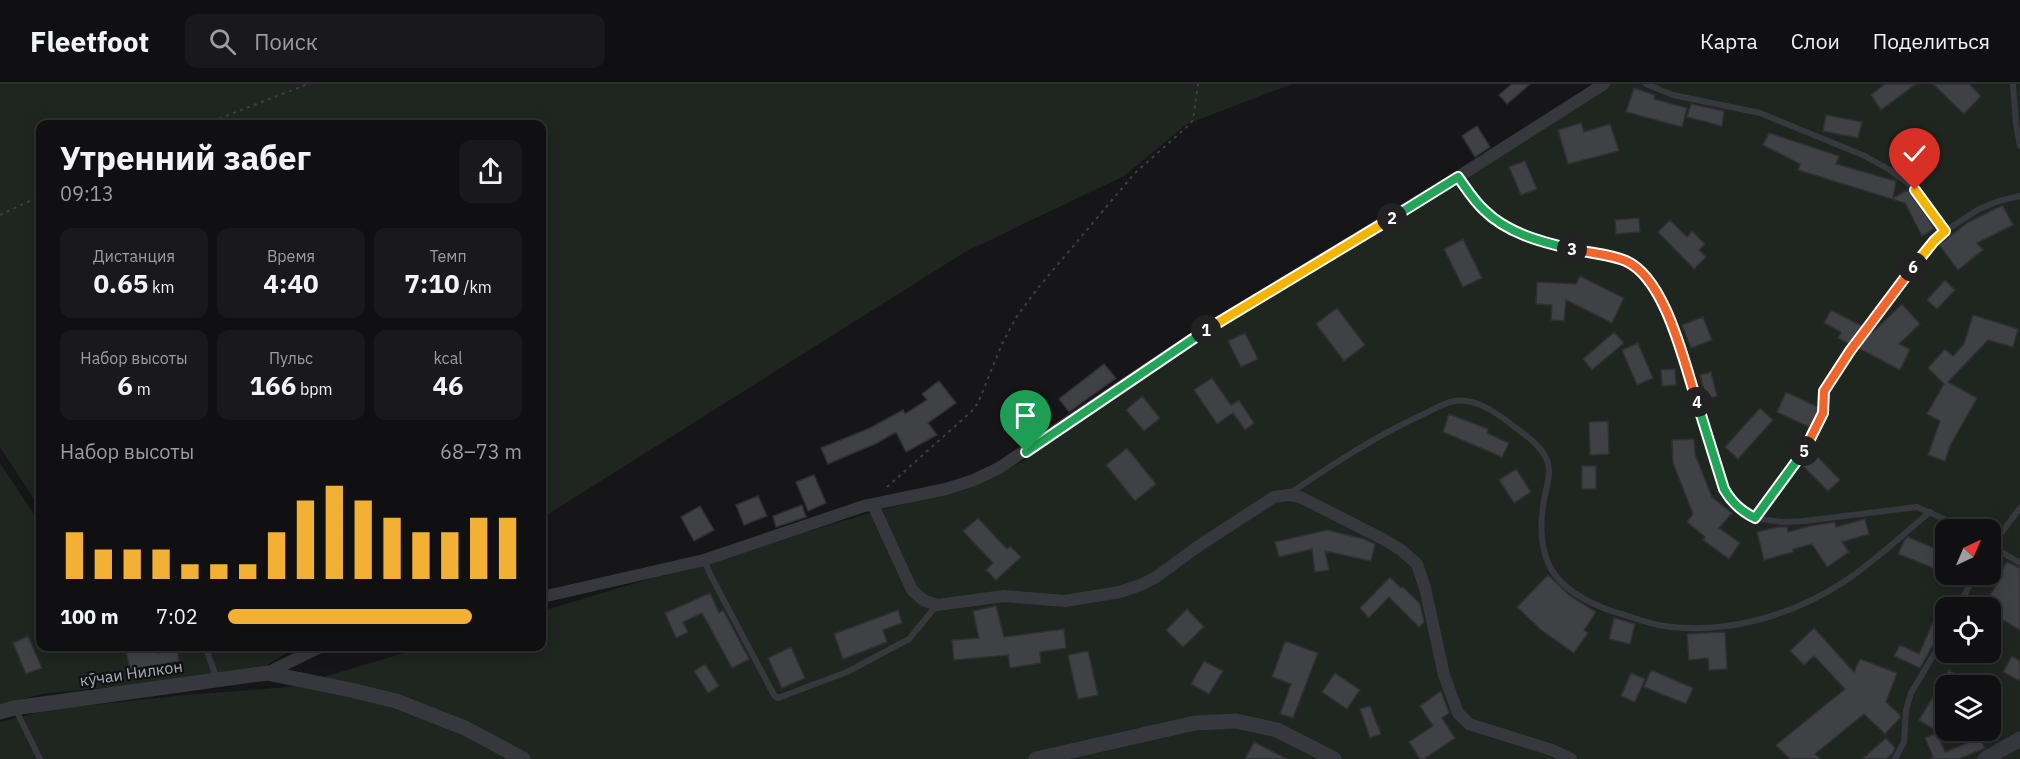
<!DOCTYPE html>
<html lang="ru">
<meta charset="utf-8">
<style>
:root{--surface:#101012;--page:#19191b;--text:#f1f3f6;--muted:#9c9d9f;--line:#303032;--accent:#f2b134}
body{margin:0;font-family:"IBM Plex Sans",sans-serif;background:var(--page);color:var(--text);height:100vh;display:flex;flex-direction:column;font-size:22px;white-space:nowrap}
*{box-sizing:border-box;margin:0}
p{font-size:20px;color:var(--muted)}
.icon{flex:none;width:33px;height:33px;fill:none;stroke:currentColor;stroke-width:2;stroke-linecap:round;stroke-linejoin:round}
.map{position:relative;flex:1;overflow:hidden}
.drawer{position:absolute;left:36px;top:36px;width:510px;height:531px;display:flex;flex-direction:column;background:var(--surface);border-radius:12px;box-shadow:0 3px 15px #0003,0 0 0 2px var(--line)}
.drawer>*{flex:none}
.needle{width:39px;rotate:44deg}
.tools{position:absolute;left:1935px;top:435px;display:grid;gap:12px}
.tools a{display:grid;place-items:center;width:66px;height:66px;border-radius:12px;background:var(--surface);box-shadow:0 3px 15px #0003,0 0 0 2px var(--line);font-size:30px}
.pin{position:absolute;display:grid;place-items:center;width:51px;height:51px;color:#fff;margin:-62px -26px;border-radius:50% 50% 50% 0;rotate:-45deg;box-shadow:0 0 6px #0007}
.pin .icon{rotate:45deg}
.km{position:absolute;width:30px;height:30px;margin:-15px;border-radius:50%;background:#222;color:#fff;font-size:16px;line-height:30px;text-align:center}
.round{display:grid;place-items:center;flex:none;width:63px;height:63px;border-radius:12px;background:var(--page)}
.headline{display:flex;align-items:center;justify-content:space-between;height:102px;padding:0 24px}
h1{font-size:33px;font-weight:700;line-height:45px}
.figures{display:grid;grid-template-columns:repeat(3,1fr);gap:9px;height:102px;padding:6px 24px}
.figures div{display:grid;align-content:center;border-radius:12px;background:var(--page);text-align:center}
.figures b{font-size:26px;font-weight:700}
.figures small{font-size:16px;font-weight:400}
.figures p{font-size:16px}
.chart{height:168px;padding:12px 24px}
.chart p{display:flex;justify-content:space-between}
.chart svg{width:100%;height:108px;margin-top:6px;stroke:var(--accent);stroke-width:6}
ul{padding:0 24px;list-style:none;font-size:20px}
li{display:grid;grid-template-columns:96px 72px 1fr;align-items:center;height:45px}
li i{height:15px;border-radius:8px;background:var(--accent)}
header{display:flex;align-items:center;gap:36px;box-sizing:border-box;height:84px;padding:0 30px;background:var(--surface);border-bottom:2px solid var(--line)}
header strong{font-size:28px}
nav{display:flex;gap:33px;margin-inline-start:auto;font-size:21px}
.search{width:420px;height:54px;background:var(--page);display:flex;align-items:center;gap:15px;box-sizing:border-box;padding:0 21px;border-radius:12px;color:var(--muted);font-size:22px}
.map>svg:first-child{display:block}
.green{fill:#1e261f;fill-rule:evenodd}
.building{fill:#404145;stroke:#303034;stroke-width:1.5}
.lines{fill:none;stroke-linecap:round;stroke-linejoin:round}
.path{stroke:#3d3f44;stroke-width:2;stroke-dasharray:3 4.5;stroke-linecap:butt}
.service{stroke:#37383d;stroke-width:6}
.minor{stroke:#37383d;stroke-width:12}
.tertiary{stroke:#37383d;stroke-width:15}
.split-1-casing{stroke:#fff;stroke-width:12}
.split-2-casing{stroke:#fff;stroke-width:12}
.split-3-casing{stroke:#fff;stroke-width:12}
.split-4-casing{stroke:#fff;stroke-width:12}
.split-5-casing{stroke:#fff;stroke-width:12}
.split-6-casing{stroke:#fff;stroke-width:12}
.split-7-casing{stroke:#fff;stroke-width:12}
.split-1{stroke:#22a559;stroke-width:8}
.split-2{stroke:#f5b400;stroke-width:8}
.split-3{stroke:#22a559;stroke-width:8}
.split-4{stroke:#f0652b;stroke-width:8}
.split-5{stroke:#22a559;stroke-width:8}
.split-6{stroke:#f0652b;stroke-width:8}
.split-7{stroke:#f5b400;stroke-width:8}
.labels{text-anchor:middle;stroke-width:4.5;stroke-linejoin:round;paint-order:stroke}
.street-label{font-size:16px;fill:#a8adb8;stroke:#111113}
</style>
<header>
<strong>Fleetfoot</strong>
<div class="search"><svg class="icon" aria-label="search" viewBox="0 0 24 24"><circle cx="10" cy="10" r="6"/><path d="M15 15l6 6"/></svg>Поиск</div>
<nav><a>Карта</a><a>Слои</a><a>Поделиться</a></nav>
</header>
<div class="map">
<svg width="2020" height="675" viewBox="0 0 2020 675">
<rect width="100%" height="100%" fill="#161618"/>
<path class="green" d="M0,0H1292L1187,40L1124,92L965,168L542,434V40H40V424L0,363Z
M1606,0H2020V675H0V638L47,626L184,611L290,603L424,563L542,562V527L876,427L970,404L1024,377L1094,323ZM1946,446H1990V490H1946ZM1946,524H1990V568H1946ZM1946,602H1990V646H1946Z
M0,379L40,439V562L296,563L267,581L157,598L42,610L0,621Z"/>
<path class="building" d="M1512,0H1530L1507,20L1499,11Z
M1885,0H1916L1881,26L1871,11Z
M1933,0H1969L1981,12L1964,30Z
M1634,4L1655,11L1654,15L1687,24L1682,43L1626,28Z
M1691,20L1724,27L1722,42L1687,33Z
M1826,31L1862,38L1858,54L1823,47Z
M1581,39L1584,48L1610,40L1619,67L1568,80L1558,46Z
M1477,42L1490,63L1475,73L1462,52Z
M1769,49L1839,72L1836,80L1896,97L1893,114L1907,106L1926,131L1934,145L1922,152L1905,119L1798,86L1800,80L1763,61Z
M1525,77L1537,105L1521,111L1509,83Z
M2001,122H2003L2013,141L1977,159L1983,166L1958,186L1939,161L1967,139Z
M1639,134L1640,148L1616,150L1615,136Z
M1670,136L1687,153L1692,147L1705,160L1699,166L1706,173L1694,185L1658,148Z
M1463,155L1482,194L1463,203L1444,165Z
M1580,192L1624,214L1612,239L1566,216L1564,237L1551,236L1552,221L1536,220L1537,198L1576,200Z
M1945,196L1955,206L1937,225L1927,216Z
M1902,220L1920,240L1899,260L1910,265L1900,286L1858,264L1871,247L1873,248Z
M1337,224L1365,261L1344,277L1316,240Z
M1831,226L1862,242L1849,260L1838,254L1841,248L1824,239Z
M1973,231L2018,245L2013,263L1988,256L1948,298L1977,314L1950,362L1945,377L1928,371L1940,337L1927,330L1944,300L1928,284L1945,265L1953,272L1964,260Z
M1703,233L1712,256L1691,264L1682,241Z
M1614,248L1624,259L1592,286L1583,275Z
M1245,249L1258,275L1241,283L1228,257Z
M1638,259L1653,294L1637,301L1622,266Z
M1104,280L1116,294L1069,328L1059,315Z
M1675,285L1676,301L1662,302L1661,286Z
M1711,288L1717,312L1706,315L1700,291Z
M1212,294L1231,321L1239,316L1254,339L1245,346L1233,329L1217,340L1194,306Z
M939,297L956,319L928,339L937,351L906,368L896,348L877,359L828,380L821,364L870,344L903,326L905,330L927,316L922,310Z
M1786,308L1818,323V328L1809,343L1777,328Z
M1142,312L1160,334L1144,347L1126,326Z
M1760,324L1773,336L1738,375L1725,363Z
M1449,330L1488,345L1487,349L1509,359L1502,373L1443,348Z
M1608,337L1609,370L1590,371L1589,338Z
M1694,355L1695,370L1712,413L1732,429L1719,444L1740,459L1729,475L1703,456L1705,453L1687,438L1693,430L1673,379L1672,356Z
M1127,364L1156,400L1135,417L1106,381Z
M1815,370L1840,396L1828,407L1803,382Z
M1582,382H1596V405H1582Z
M1516,385L1531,408L1514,419L1499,396Z
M814,391L826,419L808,427L796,398Z
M758,412L767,432L744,441L736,421Z
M802,421L806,433L776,443L773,432Z
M700,422L714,446L694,457L681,433Z
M978,434L1007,465L1010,462L1021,473L996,496L986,486L993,479L963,447Z
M1865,435L1869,450L1842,458L1849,468L1827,483L1812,460L1793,465V468L1764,476L1757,448L1778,443H1787L1788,448L1810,442L1835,438L1836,443Z
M1327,446L1364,455L1375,460L1371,477L1325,467L1329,486L1315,488L1312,465L1279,473L1275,458Z
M1908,453L1946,469V489L1898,470L1904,457Z
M2007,478L2020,484V546L1990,528V524H1982L2003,490L2001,488Z
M1548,491L1570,512L1596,528L1584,546L1588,549L1574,569L1541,546L1517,523Z
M1390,493L1401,504L1403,503L1420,520L1424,538L1419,543L1389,513L1369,534L1360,524Z
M710,509L719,529L723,526L749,575L732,584L702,529L683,538L688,548L676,554L665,529Z
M996,522L1004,553L1064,545L1066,564L1040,568L1041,579L1010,584L1008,571L954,576L952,556L979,554L973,527Z
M1187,525L1204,543L1183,563L1166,546Z
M898,526L902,539L883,546L887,558L843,575L834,550Z
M1614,534L1635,540L1630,560L1609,555Z
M1933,538L1943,543L1920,584L1894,572L1900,561L1919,570Z
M1814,544L1854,588L1860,575L1897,589L1886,618L1900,631V634L1885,650L1864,630L1815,670L1821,675H1790L1776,661L1845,605L1814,572L1804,581L1790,567Z
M1725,548L1727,585L1709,586L1708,574L1689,576L1687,550Z
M28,552L42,584L26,590L13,559Z
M1285,557L1318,569L1293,634L1280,630L1291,600L1272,593Z
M125,562H156L157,569L177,565L179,577L130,586Z
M791,563L805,594L782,604L768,574Z
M1088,567L1098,611L1078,615L1068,571Z
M2012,572L2020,577V597L2003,588Z
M1204,577L1223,587L1209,610L1191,600Z
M705,580L719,602L708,609L694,587Z
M1651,586L1693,604L1686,620L1644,603Z
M1949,586L1974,602H1946V627L1933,645L1919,636Z
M1335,589L1360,606L1347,625L1322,608Z
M1631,589L1645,595L1635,618L1621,612Z
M1441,607L1449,629L1442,634L1455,654L1424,675H1420L1409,658L1433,642L1420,622Z
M1370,622L1381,650L1370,654L1360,625Z
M1937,649L1945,668L1980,654L1985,664L1959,675H1930L1933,673L1925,654Z
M1886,654L1895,664L1892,670L1886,675H1862Z
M1254,658L1287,675H1245Z"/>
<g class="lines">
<path class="path" d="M205,40L308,0
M0,131L40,112
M887,403L972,327L978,319L1002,260L1017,232L1038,204L1134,90L1190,40L1193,36L1198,0"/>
<path class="service" d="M1646,0L1673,11L1760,29L1865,72L1890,86L1909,100L1945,147
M2013,0L2016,40L2020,62
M1458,93L1482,125L1505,141L1539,158L1626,177L1638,185L1658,209L1669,234L1724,405L1731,417L1739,425L1755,434L1768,436L1782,438L1804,437L1917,423L1969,446
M1289,410C1333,380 1377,351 1426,329C1435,325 1445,318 1455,317C1476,314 1497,329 1512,341C1525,351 1540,360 1547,376C1552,388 1546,404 1544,416C1540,438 1540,463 1550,483C1564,509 1598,524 1625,531C1637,535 1651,540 1664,542C1724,551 1791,532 1842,499C1873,479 1901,452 1930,428
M1755,434L1803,367L1823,329L1824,307L1850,267L1922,170L1945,147L1979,125L1999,117L2020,112
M1991,462L2020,479
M1990,464L2020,424
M704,476L711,492L774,611L778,614L847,588L909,555L937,521
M1958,524L1975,490
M205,562L217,595
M15,624L40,675
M1895,675L1904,658L1906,626L1911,609L1946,550"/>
<path class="minor" d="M873,421L912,506L923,516L937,521L1004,512L1065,517L1120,508L1143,500L1156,493L1200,461L1274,413L1289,411L1300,413L1383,455L1401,466L1417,480L1425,504L1444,591L1458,629L1469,640L1552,666L1571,675
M542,513L704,476L864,422L946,405L974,396L999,384L1201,249L1458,93L1604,0
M267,589L322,562"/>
<path class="tertiary" d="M0,628L14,624L267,589L351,606L396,617L465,644L523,675
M1036,675L1195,639L1236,637L1277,646L1334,675
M1985,675L2020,655"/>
</g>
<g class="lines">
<defs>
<path id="split-1" d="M1026,368L1206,246"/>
<path id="split-2" d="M1206,246L1392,134"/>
<path id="split-3" d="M1392,134L1458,93C1466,104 1474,117 1484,126C1507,149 1541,158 1572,165"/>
<path id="split-4" d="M1572,165C1589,169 1610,170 1626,177C1666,195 1684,279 1697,318"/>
<path id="split-5" d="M1697,318L1724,405C1732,419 1741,427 1755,434L1804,367"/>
<path id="split-6" d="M1804,367L1823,329L1824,307L1850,267L1913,183"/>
<path id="split-7" d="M1913,183L1934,157L1945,147L1915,106"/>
</defs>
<use href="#split-1" class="split-1-casing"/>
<use href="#split-2" class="split-2-casing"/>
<use href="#split-3" class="split-3-casing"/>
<use href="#split-4" class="split-4-casing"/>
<use href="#split-5" class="split-5-casing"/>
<use href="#split-6" class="split-6-casing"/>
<use href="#split-7" class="split-7-casing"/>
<use href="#split-1" class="split-1"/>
<use href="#split-2" class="split-2"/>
<use href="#split-3" class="split-3"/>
<use href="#split-4" class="split-4"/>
<use href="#split-5" class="split-5"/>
<use href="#split-6" class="split-6"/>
<use href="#split-7" class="split-7"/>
</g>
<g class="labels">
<g class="street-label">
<text transform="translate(131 589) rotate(-8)" y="6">кӯчаи Нилкон</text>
</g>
</g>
</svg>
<div class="tools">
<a><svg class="needle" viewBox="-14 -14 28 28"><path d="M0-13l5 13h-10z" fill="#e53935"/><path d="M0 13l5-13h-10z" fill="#9c9d9f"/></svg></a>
<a><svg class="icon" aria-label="locate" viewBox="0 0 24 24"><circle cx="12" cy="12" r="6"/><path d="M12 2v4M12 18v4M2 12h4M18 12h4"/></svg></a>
<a><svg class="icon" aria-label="layers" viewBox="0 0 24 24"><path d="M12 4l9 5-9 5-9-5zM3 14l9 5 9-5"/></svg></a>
</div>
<div class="pin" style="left:1026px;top:368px;background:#1e9e55"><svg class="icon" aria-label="arrive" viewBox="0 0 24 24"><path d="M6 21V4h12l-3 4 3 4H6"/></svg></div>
<div class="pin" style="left:1915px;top:106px;background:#d93025"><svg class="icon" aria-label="check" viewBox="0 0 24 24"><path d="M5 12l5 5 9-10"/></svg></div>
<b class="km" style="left:1206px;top:246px">1</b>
<b class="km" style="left:1392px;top:134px">2</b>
<b class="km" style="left:1572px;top:165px">3</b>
<b class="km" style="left:1697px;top:318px">4</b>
<b class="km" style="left:1804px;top:367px">5</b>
<b class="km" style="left:1913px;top:183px">6</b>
<section class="drawer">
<div class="headline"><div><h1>Утренний забег</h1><p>09:13</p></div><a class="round"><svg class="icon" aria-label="share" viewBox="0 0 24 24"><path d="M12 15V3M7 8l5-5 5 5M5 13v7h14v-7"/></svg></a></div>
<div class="figures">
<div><p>Дистанция</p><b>0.65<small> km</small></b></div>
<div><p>Время</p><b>4:40</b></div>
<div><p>Темп</p><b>7:10<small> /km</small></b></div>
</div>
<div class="figures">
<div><p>Набор высоты</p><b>6<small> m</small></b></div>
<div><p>Пульс</p><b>166<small> bpm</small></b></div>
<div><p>kcal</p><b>46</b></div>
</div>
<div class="chart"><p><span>Набор высоты</span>68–73 m</p>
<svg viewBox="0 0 160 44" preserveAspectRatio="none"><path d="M5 44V25M15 44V32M25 44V32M35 44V32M45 44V38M55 44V38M65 44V38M75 44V25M85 44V12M95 44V6M105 44V12M115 44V19M125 44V25M135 44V25M145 44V19M155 44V19"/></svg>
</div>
<ul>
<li><b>100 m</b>7:02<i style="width:83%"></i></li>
</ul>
</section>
</div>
